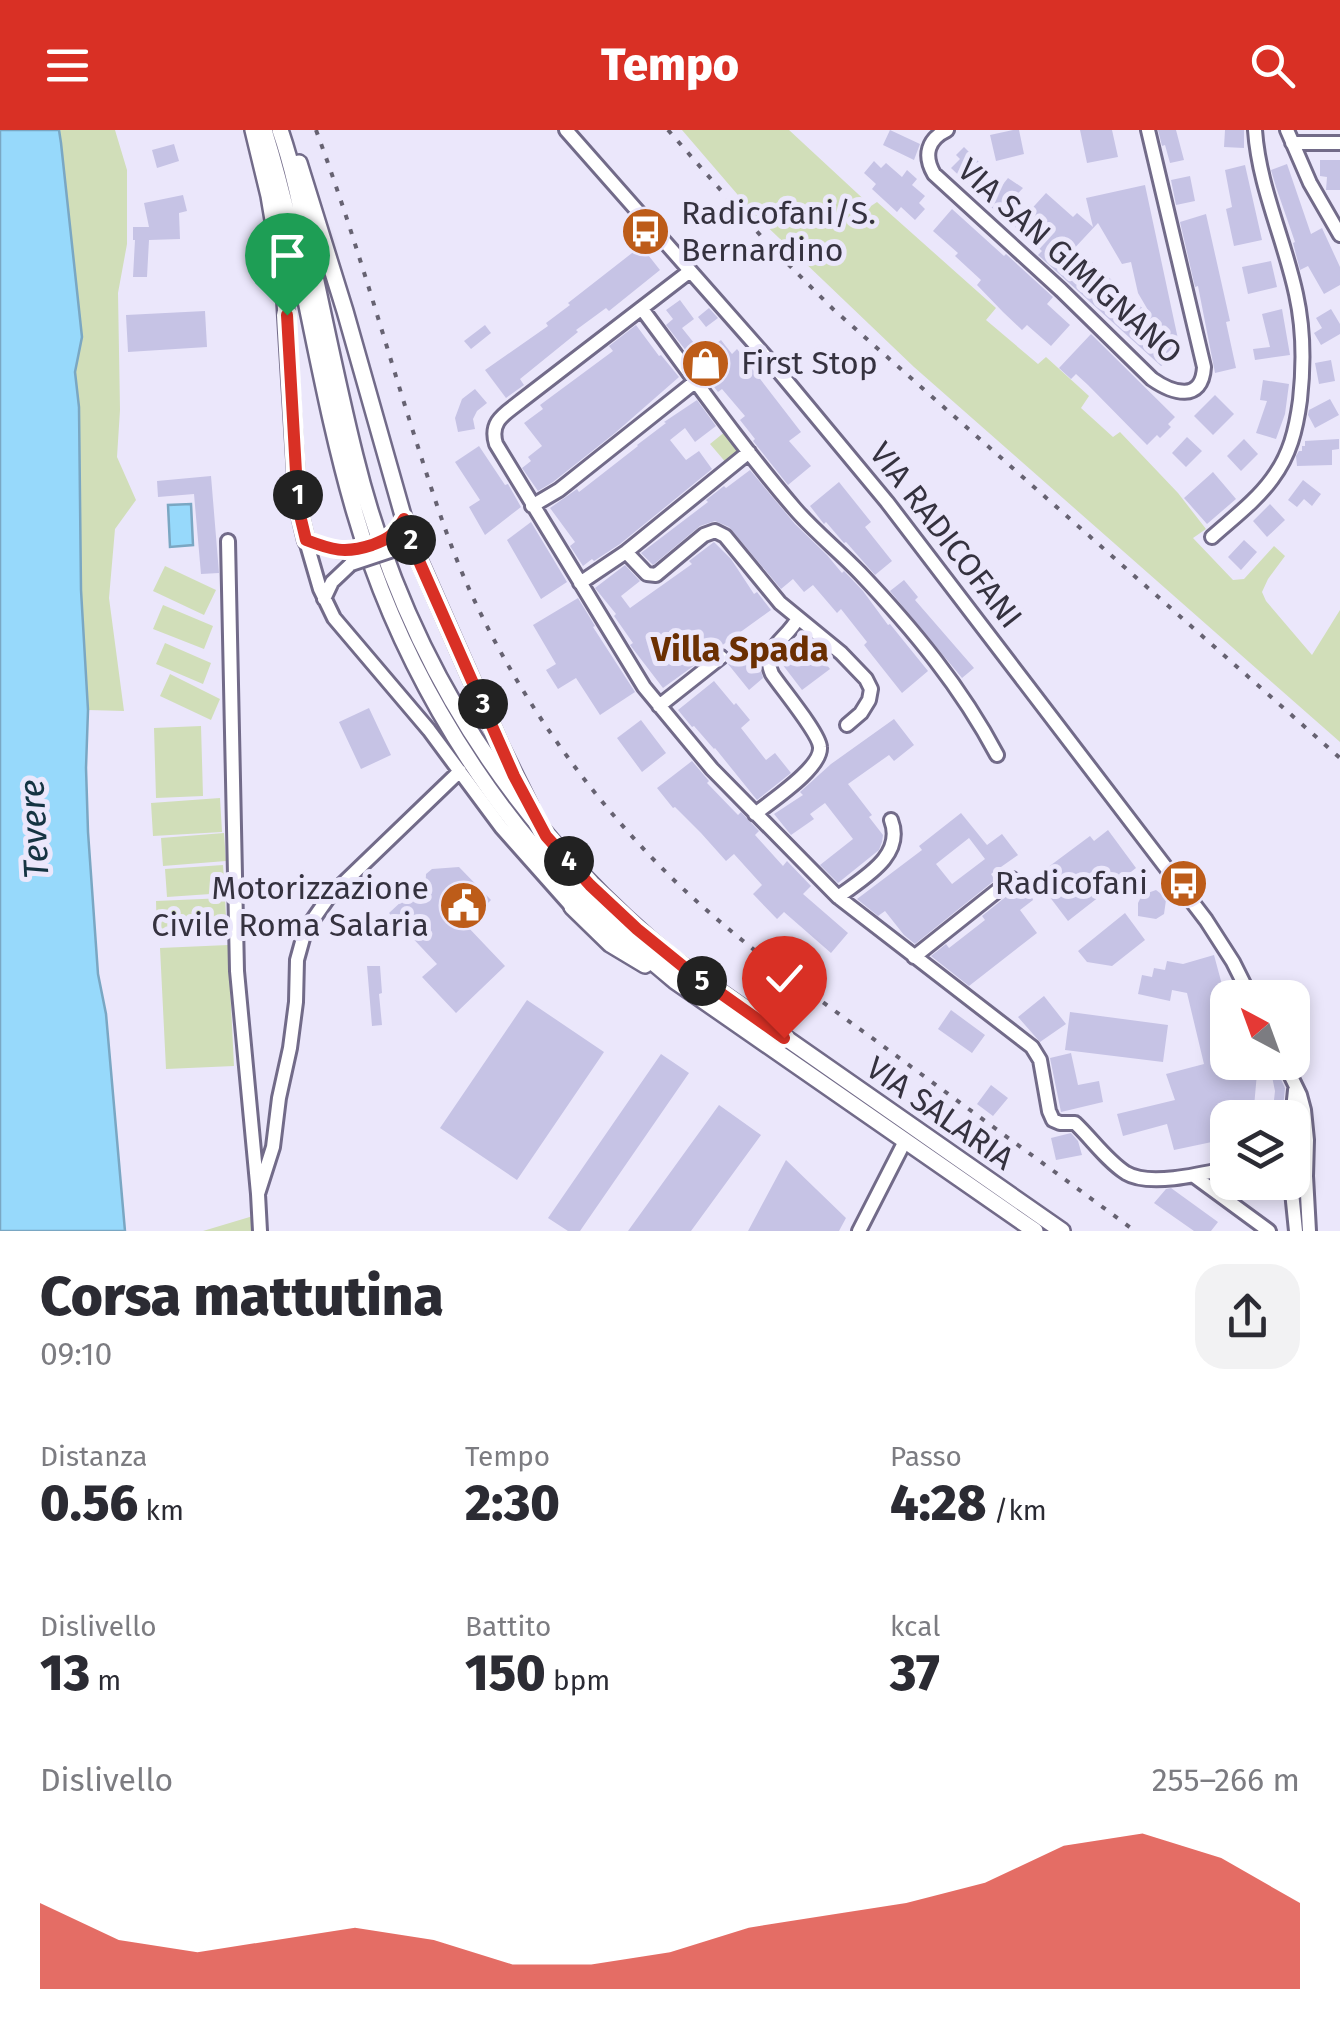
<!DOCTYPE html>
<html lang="it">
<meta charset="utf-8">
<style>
:root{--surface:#fff;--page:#f2f2f3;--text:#2b2b33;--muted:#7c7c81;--accent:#d93025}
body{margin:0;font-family:"Fira Sans",sans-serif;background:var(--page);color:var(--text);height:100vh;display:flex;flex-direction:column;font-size:38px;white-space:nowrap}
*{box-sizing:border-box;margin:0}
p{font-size:32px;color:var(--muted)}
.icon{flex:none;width:55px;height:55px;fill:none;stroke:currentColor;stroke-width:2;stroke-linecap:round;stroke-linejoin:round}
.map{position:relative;height:1101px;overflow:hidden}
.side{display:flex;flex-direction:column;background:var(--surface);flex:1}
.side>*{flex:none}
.needle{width:65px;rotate:319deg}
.fabs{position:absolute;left:1210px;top:850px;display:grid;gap:20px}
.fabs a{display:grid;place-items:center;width:100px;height:100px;border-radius:20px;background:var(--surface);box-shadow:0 5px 15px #0003;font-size:50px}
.pin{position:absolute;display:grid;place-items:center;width:85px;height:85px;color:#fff;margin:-102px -42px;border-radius:50% 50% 50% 0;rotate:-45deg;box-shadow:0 0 10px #0007}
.pin .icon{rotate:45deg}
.km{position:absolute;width:50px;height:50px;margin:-25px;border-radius:50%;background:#222;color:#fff;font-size:28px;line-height:50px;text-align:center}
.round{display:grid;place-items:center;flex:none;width:105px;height:105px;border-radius:30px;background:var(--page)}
.overview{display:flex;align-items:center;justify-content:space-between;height:170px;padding:0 40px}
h1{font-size:55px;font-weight:800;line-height:75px}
.metrics{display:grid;grid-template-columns:repeat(3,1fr);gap:15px;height:170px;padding:10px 40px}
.metrics div{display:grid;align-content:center}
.metrics b{font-size:50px;font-weight:800}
.metrics small{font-size:28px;font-weight:400}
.metrics p{font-size:28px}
.chart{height:280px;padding:20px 40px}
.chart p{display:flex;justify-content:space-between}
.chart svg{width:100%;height:180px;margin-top:10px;fill:var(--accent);opacity:.7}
header{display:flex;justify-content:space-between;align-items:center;height:130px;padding:0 40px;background:var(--accent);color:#fff;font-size:45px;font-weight:800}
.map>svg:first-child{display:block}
.green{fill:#d1deb9}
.water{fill:#97d9fb;stroke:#7aa7c3;stroke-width:2.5}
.building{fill:#c6c3e5;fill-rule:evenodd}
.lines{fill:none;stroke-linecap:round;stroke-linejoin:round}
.minor-casing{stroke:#726b89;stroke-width:18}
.major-casing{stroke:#726b89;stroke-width:20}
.minor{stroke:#fff;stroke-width:12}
.major{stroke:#fff;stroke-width:15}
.rail{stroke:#666271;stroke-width:4;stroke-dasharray:5 10;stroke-linecap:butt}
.minor-bridge-casing{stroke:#726b89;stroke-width:18;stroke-linecap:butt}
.minor-bridge{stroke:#fff;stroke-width:12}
.route-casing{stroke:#fff;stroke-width:20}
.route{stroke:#d93025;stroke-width:12}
.labels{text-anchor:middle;stroke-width:10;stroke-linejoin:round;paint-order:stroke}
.poi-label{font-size:32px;fill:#35323f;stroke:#ebe7fb;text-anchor:start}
.street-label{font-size:32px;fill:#35323f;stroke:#ebe7fb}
.neighbourhood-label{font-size:35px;font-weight:bold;fill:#6b2f02;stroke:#ebe7fb}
.water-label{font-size:35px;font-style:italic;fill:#153442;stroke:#ebe7fb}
</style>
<header><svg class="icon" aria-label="menu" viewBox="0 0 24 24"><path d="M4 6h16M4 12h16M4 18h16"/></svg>Tempo<svg class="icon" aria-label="search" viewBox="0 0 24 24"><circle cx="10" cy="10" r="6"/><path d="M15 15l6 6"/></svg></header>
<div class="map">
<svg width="1340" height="1101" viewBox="0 0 1340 1101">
<rect width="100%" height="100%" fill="#ebe7fb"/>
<path class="green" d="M59,0H115L127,40V114L118,163L120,280L117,327L136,370L115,399L109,468L124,581L88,580L81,460L79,277L75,242L82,207Z
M682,0H789L871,76L877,72L996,178L986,190L1038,234L1046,227L1089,266L1081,278L1113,307L1120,302L1178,363L1206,399L1193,408L1233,450L1244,449L1274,416L1285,426L1268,449L1262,462L1266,471L1312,525L1340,480V612L914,237L756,86Z
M726,301L744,323L728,335L710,314Z
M165,436L216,460L204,485L153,461Z
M163,475L213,496L204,519L153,499Z
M165,513L211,533L203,554L156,534Z
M170,544L220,569L211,590L160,566Z
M201,596L203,666L156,668L154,598Z
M220,668L222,702L153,706L151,673Z
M224,703L226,731L163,736L161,708Z
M223,735L225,763L167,767L165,739Z
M225,768L227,805L157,808L156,771Z
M228,815L234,936L166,939L160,818Z
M253,1086L254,1101H203Z"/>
<path class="water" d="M0,0H59L61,13L82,207L75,242L79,277L81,460L88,580L86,638L88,702L98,844L106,884L125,1101H0Z
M191,374L193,415L170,417L168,375Z"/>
<path class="building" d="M890,0L920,14L914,30L883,15Z
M1013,0H1019L1024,24L996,31L990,5Z
M1080,0H1112L1118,27L1087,33Z
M1158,0H1176L1184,30L1170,33L1165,15L1162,16Z
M1225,0H1244V18L1224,17Z
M174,14L179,31L157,38L152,20Z
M964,17L984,37L968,54L951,38L960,29L956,25Z
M1320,30H1340V60H1326L1327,47L1320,46Z
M874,31L881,38L886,33L902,47L907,40L917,49L912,55L925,66L919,73L925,79L915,90L901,77L897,82L872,59L876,54L864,43Z
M1287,34L1311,104L1322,98L1340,137V155L1324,164L1308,136L1300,140L1293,113L1295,112L1276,57L1271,40Z
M1245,35L1262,110L1234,116L1226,79L1232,77L1225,40Z
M1190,46L1195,71L1176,75L1171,50Z
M1008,48L1023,58L999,84L990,76L992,73L986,68L997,56L1000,58Z
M1145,55L1181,223L1161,236L1038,125L1042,121L1015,97L1046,63L1073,87L1077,83L1093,97L1086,68ZM1098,93L1122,134L1131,132L1138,163L1152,187L1091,131L1085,138L1069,124Z
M183,65L187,81L179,83L180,109L149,110L147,147H133L135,110H133V97H149L144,73Z
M952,79L1004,126L1006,124L1053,167L1047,174L1070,195L1051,216L1027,195L1022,200L1003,182L977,155L981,150L955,126L958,123L933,101Z
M1206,84L1230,191L1226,192L1236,238L1215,243L1198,156L1195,157L1180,92Z
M641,116L660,140L609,181L606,178L576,200L578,202L520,249L524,255L506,268L485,240L548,196L546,193L570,175L568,173Z
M1271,131L1277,157L1248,164L1242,137Z
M680,170L694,189L682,198L694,213L697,210L706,221L721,210L732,224L737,219L801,302L789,311L811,336L788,355L753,311L755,309L740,290L745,286L722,259L718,262L666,195L673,189L666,180Z
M709,178L718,188L706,197L698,187Z
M1282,179L1290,225L1255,230L1253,219L1270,217L1262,184Z
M1331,179L1340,194V204L1321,215L1314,203L1322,198L1316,188Z
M205,181L207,217L128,222L126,185Z
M485,195L491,203L471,219L464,211Z
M636,195L659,226L661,225L679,247L615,303L553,352L538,361L522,338L531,331L528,327L542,316L524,293L543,279L540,275L613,221L609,216Z
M1091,204L1175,287L1168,294L1171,297L1160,308L1157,305L1147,315L1088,255L1076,244L1071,249L1059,238Z
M1331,230L1335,251L1319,254L1315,233Z
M1263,250L1289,254L1285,284L1276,309L1256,303L1267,271L1260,270Z
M475,259L487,273L477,281L473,289L475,299L458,302L455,288L462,269Z
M1215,265L1234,284L1213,305L1194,286Z
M1330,269L1339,285L1315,298L1308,285L1309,280Z
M697,270L716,296L695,312L685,298L670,310L686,330L699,321L712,339L620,414L594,431L592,429L583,436L570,416L575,412L550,378L577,359L579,362L638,316L637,315L666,293L664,292Z
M1187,307L1202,321L1186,337L1172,323Z
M1244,309L1258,324L1241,341L1227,326Z
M1339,309V319L1332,320V335L1297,336L1296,326L1299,321H1302V316H1305V311Z
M479,316L505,355L508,354L521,377L485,405L469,377L480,370L455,332Z
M750,340L795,394L827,425L842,443L844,441L863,461L888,495L890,494L928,541L902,563L864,515L867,512L841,479L837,483L813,455L804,462L793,449L781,459L729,397L715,391L700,396L653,435L641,423L708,372L706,370L724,356L726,358Z
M1213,342L1236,369L1207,394L1184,368Z
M211,346L219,443L201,444L194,364L158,367L157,351Z
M1303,350L1321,364L1312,376L1304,369L1297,377L1288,370Z
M839,352L871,392L865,397L892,431L875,445L846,412L844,413L826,392L824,394L810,376Z
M1270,374L1285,390L1267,407L1253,391Z
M531,392L567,452L541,469L507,410Z
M1244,410L1257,422L1241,440L1228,427Z
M714,412L731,429L754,464L757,462L771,480L663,558L630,515L633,513L614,486L616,484L595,458L625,435L640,451L621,466L630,478L692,434L689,431Z
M904,450L918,467L915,470L974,538L962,548L890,461Z
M578,468L595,496L593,497L635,562L600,585L576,548L558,559L546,540L556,534L533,495Z
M807,509L830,539L802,560L779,530Z
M745,520L760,537L763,548L749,560L728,534Z
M714,551L734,575L736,573L750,590L741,598L766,630L775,623L791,643L757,670L715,618L714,619L694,596L692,597L678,580Z
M369,578L391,625L361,639L339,592Z
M894,589L914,615L894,631L889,625L848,654L872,685L869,687L883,705L882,712L879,720L838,753L820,735L853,709L825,673L810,684L814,689L791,705L774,684L803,665L800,662L831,634Z
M641,590L666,623L642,642L617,608Z
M692,631L709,651L707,653L738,685L741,682L759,701L755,705L783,736L787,731L811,756L803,764L848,803L831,823L784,782L777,789L753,764L762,755L734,724L726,731L701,703L675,677L673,678L657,658Z
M961,683L987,715L1002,704L1018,725L991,744L995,750L915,814L904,805L885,781L878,786L857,769L922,720L919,716ZM969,708L985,729L952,754L936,734Z
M1108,700L1136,738L1068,791L1049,766L1061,757L1047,738L1090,706L1094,711Z
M459,737L491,770L466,795L505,836L456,883L422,847L437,834L389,783L417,757L425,764L426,744L432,739Z
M1028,756L1033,770L1020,780L1037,803L969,856L931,826L946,814L949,818L985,790L982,786L1013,761Z
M1156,760L1164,766L1166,770L1164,784L1156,789L1138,786V773L1142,765Z
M1125,783L1145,810L1112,836L1087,832L1078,821Z
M1214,825L1228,877V932H1258L1253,988H1228V1000L1224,1001L1226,1009L1174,1020L1167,994L1123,1006L1117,984L1175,970L1166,944L1204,934L1187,863L1172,860L1170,871L1138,864L1142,845L1152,847L1154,838L1165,840L1167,831L1183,834Z
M367,836H380L382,863L379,864L382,895L372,896Z
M1044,866L1066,894L1040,912L1018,887Z
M527,870L604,922L517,1050L440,998Z
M951,880L985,905L972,923L938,899Z
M1070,882L1168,895L1163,932L1065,920Z
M1071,923L1078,955L1099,951L1103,972L1061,982L1050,928Z
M661,924L689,943L580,1101H568L548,1088Z
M1269,932H1273L1285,958L1282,988H1272L1275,961Z
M991,955L1008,968L993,986L977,974Z
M719,975L761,1005L691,1101H628Z
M1071,1003L1078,1011L1082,1025L1056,1030L1051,1008Z
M786,1030L846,1088L839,1101H748Z
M1171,1058L1218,1092L1211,1101H1194L1154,1073L1166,1059Z"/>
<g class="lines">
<defs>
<path id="minor" d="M566,0L775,237L887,372L1206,790L1233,832L1251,868
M947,0C928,9 923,25 934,44L1061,160L1152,249C1172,263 1202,273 1204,237L1148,0
M1287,0L1310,53L1340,105
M1292,13H1340
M690,141L521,271C505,284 489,291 496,314L644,557L712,639L838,767L1032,917L1040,930L1049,981L1053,990L1060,993H1075C1092,1009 1106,1030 1126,1043C1149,1057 1202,1044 1228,1038
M642,179C692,246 740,315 795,379C815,402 839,421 860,443C913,499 961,557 997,625
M532,376L559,360L696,251
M1212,407C1232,389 1256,371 1272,349C1290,325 1296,300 1300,270C1304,234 1304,200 1296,164C1284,108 1259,57 1255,0
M228,411L237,841L258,1064
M306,411L320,459L334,488L429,600L501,697L572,777
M396,419L415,421L404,389
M626,422L647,444L656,445L704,405L715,401L725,406L780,473L841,523L866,549L871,559L869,570L861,583L847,595
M580,453L626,422L749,322
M324,469L332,452L351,434
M659,576L721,527
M755,684C771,671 822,638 820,617C819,603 782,559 772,544C760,518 787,510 798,488
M838,767C863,748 905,726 891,690
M914,827L1012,749
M1284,932L1300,965L1304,980L1307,1010L1306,1046L1309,1101
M1292,989L1295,960
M1292,1031L1306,1046
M1194,1046L1269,1101
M1291,1052L1296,1101
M260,1101L258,1064L273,1017L279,968L290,918L296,872L297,830L305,801L328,768L460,641
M859,1101L905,1011"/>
<path id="major" d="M253,0L269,66L284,155L298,377L306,411
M264,0C303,125 318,257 355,383C395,521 470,651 568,755C602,790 638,820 675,851L1035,1101
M280,0C295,43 303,89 312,133C326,197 339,262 355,326C405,530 512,697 674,830L1062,1101
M299,33L345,181L404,389
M415,421L501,617L530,676
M572,777L610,814L645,835"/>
</defs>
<use href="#minor" class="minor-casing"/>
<use href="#major" class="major-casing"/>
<use href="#minor" class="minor"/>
<use href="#major" class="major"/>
<path class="rail" d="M316,0C352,97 380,196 411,295C428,348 444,401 466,452C515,563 590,669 678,754C740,813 810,863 879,913C964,976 1050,1038 1135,1101
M668,0L768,114L833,179L1340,628"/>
<defs>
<path id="minor-bridge" d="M335,420L353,421L390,409
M351,434L396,419"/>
</defs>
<use href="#minor-bridge" class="minor-bridge-casing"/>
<use href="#minor-bridge" class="minor-bridge"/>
</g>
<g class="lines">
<defs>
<path id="route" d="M287,185L298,377L306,410C332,420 345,424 372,415C388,409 395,405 404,389L415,422L514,646L546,706L590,755L637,799L685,838L784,908"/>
</defs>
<use href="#route" class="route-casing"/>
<use href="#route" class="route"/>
</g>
<defs>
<symbol id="bus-disc" viewBox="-11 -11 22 22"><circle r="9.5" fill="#bd5c19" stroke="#ebe7fb"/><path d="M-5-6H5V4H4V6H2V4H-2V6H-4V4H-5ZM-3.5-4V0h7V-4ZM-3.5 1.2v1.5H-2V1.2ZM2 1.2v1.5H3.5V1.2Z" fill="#fff"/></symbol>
<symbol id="shop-disc" viewBox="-11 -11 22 22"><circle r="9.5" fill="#bd5c19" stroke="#ebe7fb"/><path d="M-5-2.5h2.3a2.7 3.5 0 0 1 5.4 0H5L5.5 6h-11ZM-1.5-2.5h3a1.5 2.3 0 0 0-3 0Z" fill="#fff"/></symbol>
<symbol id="civic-disc" viewBox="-11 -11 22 22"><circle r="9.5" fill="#bd5c19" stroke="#ebe7fb"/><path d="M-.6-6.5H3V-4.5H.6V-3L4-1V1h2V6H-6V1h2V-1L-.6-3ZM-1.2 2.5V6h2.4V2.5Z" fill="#fff"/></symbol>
</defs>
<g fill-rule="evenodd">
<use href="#bus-disc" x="618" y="74" width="55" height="55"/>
<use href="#shop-disc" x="678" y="206" width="55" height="55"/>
<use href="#bus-disc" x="1156" y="726" width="55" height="55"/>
<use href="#civic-disc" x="436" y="748" width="55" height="55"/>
</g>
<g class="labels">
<g class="poi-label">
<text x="681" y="94">Radicofani/S.<tspan x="681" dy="37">Bernardino</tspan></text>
<text x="741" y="244">First Stop</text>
<text x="1148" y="764" text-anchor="end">Radicofani</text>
<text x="429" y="769" text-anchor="end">Motorizzazione<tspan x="429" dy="37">Civile Roma Salaria</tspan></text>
</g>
<g class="street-label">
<text transform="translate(1070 131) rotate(42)" y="11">VIA SAN GIMIGNANO</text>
<text transform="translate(946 405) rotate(52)" y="11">VIA RADICOFANI</text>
<text transform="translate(940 983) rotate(35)" y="11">VIA SALARIA</text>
</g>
<g class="neighbourhood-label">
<text x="740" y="531">Villa Spada</text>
</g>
<g class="water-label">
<text transform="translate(34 699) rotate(-93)" y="12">Tevere</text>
</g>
</g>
</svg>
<div class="fabs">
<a><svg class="needle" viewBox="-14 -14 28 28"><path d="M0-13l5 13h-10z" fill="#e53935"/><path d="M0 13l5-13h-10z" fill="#7c7c81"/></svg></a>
<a><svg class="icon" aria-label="layers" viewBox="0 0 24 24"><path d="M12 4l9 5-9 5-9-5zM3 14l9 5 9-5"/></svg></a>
</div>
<div class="pin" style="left:287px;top:185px;background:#1e9e55"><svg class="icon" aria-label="arrive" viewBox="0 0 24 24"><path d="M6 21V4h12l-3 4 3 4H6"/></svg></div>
<div class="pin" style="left:784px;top:908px;background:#d93025"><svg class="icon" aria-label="check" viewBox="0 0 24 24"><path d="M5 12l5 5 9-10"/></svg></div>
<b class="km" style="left:298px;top:365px">1</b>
<b class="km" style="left:411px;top:410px">2</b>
<b class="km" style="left:483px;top:574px">3</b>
<b class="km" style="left:569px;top:731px">4</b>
<b class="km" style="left:702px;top:851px">5</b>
</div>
<section class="side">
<div class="overview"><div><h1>Corsa mattutina</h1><p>09:10</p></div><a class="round"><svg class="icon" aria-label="share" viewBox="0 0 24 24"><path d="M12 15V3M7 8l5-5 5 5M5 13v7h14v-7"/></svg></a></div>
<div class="metrics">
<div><p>Distanza</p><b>0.56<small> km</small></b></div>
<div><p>Tempo</p><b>2:30</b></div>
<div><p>Passo</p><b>4:28<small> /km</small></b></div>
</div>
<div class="metrics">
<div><p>Dislivello</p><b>13<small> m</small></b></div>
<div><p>Battito</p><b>150<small> bpm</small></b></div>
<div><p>kcal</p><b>37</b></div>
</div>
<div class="chart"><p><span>Dislivello</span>255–266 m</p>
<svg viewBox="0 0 160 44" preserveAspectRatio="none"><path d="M0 44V23L10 32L20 35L30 32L40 29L50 32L60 38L70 38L80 35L90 29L100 26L110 23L120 18L130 9L140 6L150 12L160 23V44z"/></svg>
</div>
</section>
